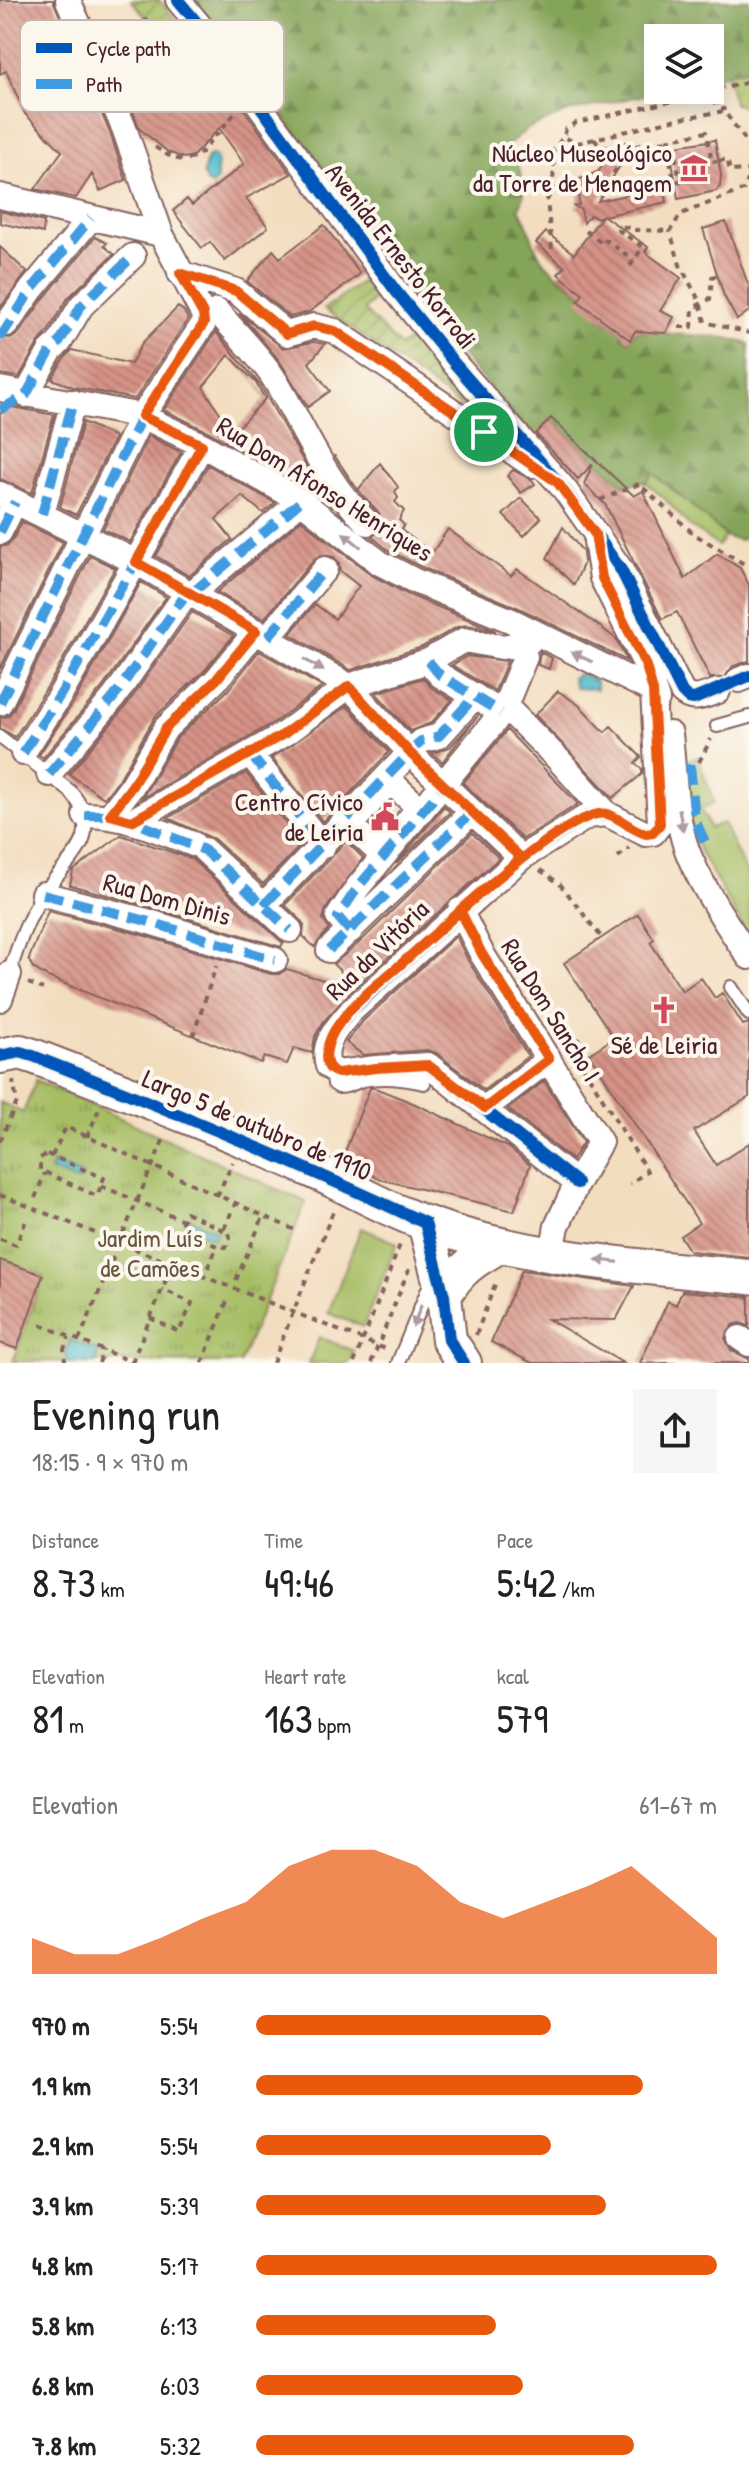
<!DOCTYPE html>
<meta charset="utf-8">
<style>
:root{--surface:#fff;--page:#f6f6f6;--text:#222;--muted:#767676;--accent:#ea580c}
body{margin:0;font-family:"Patrick Hand",sans-serif;background:var(--page);color:var(--text);height:100vh;display:flex;flex-direction:column;font-size:30px;white-space:nowrap}
*{box-sizing:border-box;margin:0}
p{font-size:26px;color:var(--muted)}
.icon{flex:none;width:44px;height:44px;fill:none;stroke:currentColor;stroke-width:2;stroke-linecap:round;stroke-linejoin:round}
.map{position:relative;height:1363px;overflow:hidden}
.side{display:flex;flex-direction:column;background:var(--surface);flex:1}
.side>*{flex:none}
.tools{position:absolute;left:644px;top:24px;display:grid;gap:16px}
.tools a{display:grid;place-items:center;width:80px;height:80px;border-radius:0px;background:var(--surface);box-shadow:0 4px 20px #0003;font-size:40px}
.pin{position:absolute;display:grid;place-items:center;width:68px;height:68px;color:#fff;margin:-34px;border:4px solid #fff;border-radius:50%;box-shadow:0 2px 8px #0007}
.round{display:grid;place-items:center;flex:none;width:84px;height:84px;border-radius:0px;background:var(--page)}
.headline{display:flex;align-items:center;justify-content:space-between;height:136px;padding:0 32px}
h1{font-size:44px;font-weight:600;line-height:60px}
.figures{display:grid;grid-template-columns:repeat(3,1fr);gap:12px;height:136px;padding:8px 32px}
.figures div{display:grid;align-content:center}
.figures b{font-size:40px;font-weight:600}
.figures small{font-size:22px;font-weight:400}
.figures p{font-size:22px}
.chart{height:224px;padding:16px 32px}
.chart p{display:flex;justify-content:space-between}
.chart svg{width:100%;height:144px;margin-top:8px;fill:var(--accent);opacity:.7}
ul{padding:0 32px;list-style:none;font-size:26px}
li{display:grid;grid-template-columns:128px 96px 1fr;align-items:center;height:60px}
li i{height:20px;border-radius:10px;background:var(--accent)}
.map>svg:first-child{display:block}
.grass{fill:#a6bd63;stroke:#786e47;stroke-width:2}
.forest{fill:url(#forest-firs);stroke:#676242;stroke-width:2}
.park{fill:url(#park-tufts);stroke:#786e47;stroke-width:2}
.garden{fill:url(#garden-furrows);stroke:#786e47;stroke-width:2}
.water{fill:#4fbbca;stroke:#4c6d7a;stroke-width:2}
.building{fill:url(#building-back-hatch);fill-rule:evenodd}
.lines{fill:none;stroke-linecap:round;stroke-linejoin:round}
.lane-casing{stroke:#85625f;stroke-width:16}
.street-casing{stroke:#85625f;stroke-width:28}
.secondary-casing{stroke:#85625f;stroke-width:38}
.path{stroke:#85625f;stroke-width:4;stroke-dasharray:6 6;stroke-linecap:butt}
.lane{stroke:#fff;stroke-width:12}
.street{stroke:#fff;stroke-width:24}
.secondary{stroke:#fff;stroke-width:34}
.quiet{stroke:#409be1;stroke-width:10;stroke-dasharray:20 10;stroke-linecap:butt}
.cycleway-casing{stroke:#fbf7ec;stroke-width:17}
.cycleway{stroke:#0057b8;stroke-width:12}
.oneway{fill:#ae9aa0}
.route-casing{stroke:#fff;stroke-width:16}
.route{stroke:#ea580c;stroke-width:10}
.labels{text-anchor:middle;stroke-width:8;stroke-linejoin:round;paint-order:stroke}
.poi-label{font-size:26px;fill:#4a1f2b;stroke:#fbf7ec;text-anchor:end}
.street-label{font-size:26px;fill:#4a1f2b;stroke:#fbf7ec}
.park-label{font-size:26px;fill:#6a563f;stroke:#fbf7ec}
.key{fill:#fbf7ec;stroke:#c6b6b2;stroke-width:2}
.key-label{font-size:22px;fill:#4a1f2b}
</style>
<div class="map">
<svg width="749" height="1363" viewBox="0 0 749 1363">
<defs>
<pattern id="forest-firs" width="22" height="20" patternUnits="userSpaceOnUse" patternTransform="scale(2)"><rect width="22" height="20" fill="#84a459"/><path d="M5 1l3.5 6h-7zM16 11l3.5 6h-7z" fill="#6e854a"/></pattern>
<pattern id="park-tufts" width="24" height="20" patternUnits="userSpaceOnUse" patternTransform="scale(2)"><rect width="24" height="20" fill="#a6bd63"/><path d="M3 7l-1-3M5 7V3M7 7l1-3M15 17l-1-3M17 17v-4M19 17l1-3" fill="none" stroke="#899952"/></pattern>
<pattern id="garden-furrows" width="10" height="10" patternUnits="userSpaceOnUse" patternTransform="scale(2)"><rect width="10" height="10" fill="#a6bd63"/><path d="M-1 1l2-2M0 10L10 0M9 11l2-2" fill="none" stroke="#899952"/></pattern>
<pattern id="building-back-hatch" width="6" height="6" patternUnits="userSpaceOnUse" patternTransform="scale(2)"><rect width="6" height="6" fill="#d69387"/><path d="M-1 5l2 2M0 0l6 6M5-1l2 2" fill="none" stroke="#b0776f"/></pattern>
</defs>
<rect width="100%" height="100%" fill="#fbf7ec"/>
<filter id="ink" filterUnits="userSpaceOnUse"><feTurbulence type="fractalNoise" baseFrequency=".0125" numOctaves="2"/><feDisplacementMap in="SourceGraphic" scale="16" xChannelSelector="R" yChannelSelector="G"/><feConvolveMatrix kernelMatrix="1 2 1 2 8 2 1 2 1" color-interpolation-filters="sRGB"/></filter>
<filter id="wash" filterUnits="userSpaceOnUse"><feTurbulence type="fractalNoise" baseFrequency=".006" numOctaves="4" result="noise"/><feDisplacementMap in="SourceGraphic" scale="32" xChannelSelector="R" yChannelSelector="G"/><feGaussianBlur stdDeviation="1.8" result="paint"/><feColorMatrix in="noise" values="0 0 0 0 0 0 0 0 0 0 0 0 0 0 0 0 0 1.4 0 .05"/><feComposite in="paint" operator="in"/></filter>
<g filter="url(#wash)">
<rect width="100%" height="100%" fill="#f3ddbf"/>
<path class="grass" d="M653,473L726,535L718,546L689,525L663,497L646,483Z
M698,757L714,802L701,810L710,828L723,823L749,879V937L700,852L688,819L683,761Z
M361,1228L397,1243L363,1327L328,1313Z
M319,1337L354,1351L349,1363H309Z"/>
<path class="forest" d="M195,0H749V68L737,70L710,80V38H658V90H666L568,112L527,129L503,149L511,160H515C524,180 528,189 519,209C529,224 530,235 537,251C546,272 587,296 606,310L600,318L608,324L627,325L622,337L630,341L635,331L727,338L749,344V536L740,540L729,538L653,473L646,483L641,481L625,486L551,419L533,438L400,283L277,107Z"/>
<path class="park" d="M749,68V107L734,104L726,73Z
M36,1080L306,1202L240,1363L13,1361L43,1276L0,1259V1102L23,1113Z"/>
<path class="garden" d="M131,0H159L196,43L179,57Z
M364,280L377,296L364,310L400,347L412,337L475,416L324,309Z"/>
<path class="water" d="M213,155L217,158V180L211,185L206,182L203,174L207,158Z
M581,673L596,682V689L575,688L572,678Z
M53,1163L82,1175L79,1182L50,1170Z
M188,1218L217,1231L214,1238L185,1225Z
M70,1340L99,1351L95,1363H68L66,1353Z"/>
<g id="blocks">
<path class="building" d="M0,0H53L110,133L126,180L100,191L92,174L76,198L35,189L62,151L25,114L6,71L0,74Z
M146,19L187,65L203,54L291,174L246,198L268,227L225,261L210,242L202,248L173,211L187,199L192,205L244,164L219,128L193,156L184,158L168,152L140,129L131,106L160,71L128,34Z
M715,140L721,175L720,186L716,191L678,199L670,147Z
M626,142L628,153L598,201L664,187L667,202L604,216L648,247L645,252L681,278L660,311L674,317L666,333L635,331L630,340L578,301L583,294L558,274L565,267L536,243L546,232L574,254L602,216L596,218L590,215L584,223L581,210L574,206L579,205L578,180L599,171L612,148Z
M0,211L44,222L43,233L0,223Z
M726,222L749,287V311L737,320L724,296L703,229Z
M324,225L360,274L309,312L290,317L247,281L273,250L280,258Z
M95,237L107,243L104,246L114,254L68,298L47,333L38,343L19,377L0,374V337L12,338L19,333L44,298Z
M0,247L27,272L0,308Z
M178,307L184,311L188,319L135,399L73,387L52,379L63,360L72,350L131,364L142,343Z
M239,313L283,348L314,342L325,344L309,363L330,391L308,407L279,360Z
M216,332L260,385L314,480L334,507L308,488L209,432L164,410ZM229,355L256,383L265,399L233,433L203,387Z
M13,407L54,415L32,493L0,479V413Z
M551,418L634,496L643,491L685,579L717,554L740,568L749,585V661L733,666L724,678H710L677,612L662,619L605,504L584,484L593,464L578,479L536,434Z
M83,422L115,437L76,515L60,507Z
M149,436L181,452L130,542L103,529Z
M334,455L358,490L380,463L398,487L395,492L398,498L395,502L404,511L399,520L404,525L401,530L432,553L448,529L511,576L517,569L602,628L616,639L627,661L519,608L419,566L388,550L372,537L382,528L379,513L364,497L351,481Z
M208,465L275,503L263,513L242,496L216,519L232,539L189,576L156,556Z
M513,470L532,480L535,484L521,493L507,476Z
M521,498L541,518L524,536L503,515Z
M301,520L373,576L407,594L496,631L467,625L457,627L422,647L351,670L290,634L315,604L335,619L359,586L340,571L339,563L334,557L321,555L314,559L264,619L217,592Z
M22,522L63,542L0,669V547L8,545L13,539Z
M563,527L583,552L584,562L574,585L547,558Z
M90,556L115,568L49,684L15,737L0,728V718L8,716L13,710Z
M141,582L166,597L102,688L43,758L39,755L75,700Z
M192,612L233,636L205,670L155,717L120,778L104,798L69,774L126,706Z
M259,651L322,687L276,721L142,798L178,737L227,691Z
M540,652L552,658L549,669L538,665Z
M467,656L507,661L495,691L452,665Z
M423,678L432,688L452,700L431,723L410,731L376,693Z
M558,691L579,705L605,732L611,726L641,757L635,763L642,769V774L613,798L535,715Z
M347,706L389,752L323,822L272,758Z
M478,716L442,762L432,753L450,747Z
M507,730L578,804L523,839L463,783Z
M246,773L302,844L263,884L214,839L168,818Z
M444,806L450,812L396,864Z
M472,833L499,858L356,986L333,964L360,942Z
M121,835L192,859L283,943L281,947L147,906L70,885L73,871Z
M346,841L363,858L326,909L323,919L329,929L314,947L303,936L304,926L301,920L285,905Z
M48,911L139,934L271,974H279L287,969L353,989L324,1021L315,1036L312,1053L294,1048L287,1064L264,1057L261,1063L48,977L33,968L29,960L30,956Z
M638,914L654,939L650,942L682,991L701,978L715,998L722,993L743,1025L749,1023V1097L694,1131L716,1165L749,1143V1257L690,1251L680,1236L699,1223L589,1054L614,1038L564,963Z
M456,936L469,962L528,1056L484,1090L436,1053L427,1050L363,1055L346,1042L363,1021Z
M544,1081L583,1142L572,1160L508,1109Z
M370,1088H375L413,1103L508,1147L530,1165L514,1211L383,1180L341,1162Z
M0,1260L43,1275L17,1349L0,1343Z
M522,1270L634,1286L616,1320L548,1319L623,1363H532L491,1342Z
M682,1291L749,1297V1326L740,1323L733,1325L725,1338L731,1350L749,1359V1363H640L668,1301L676,1305Z"/>
</g>
</g>
<g filter="url(#ink)">
<use href="#blocks" fill-opacity="0" stroke="#85625f" stroke-width="2"/>
<g class="lines">
<defs>
<path id="lane" d="M717,726L749,717
M0,737L70,791C82,805 88,818 84,837C79,855 54,877 44,893C27,918 18,946 9,974
M731,987L749,1014
M332,1072L334,1084L339,1087C349,1087 355,1082 364,1080C383,1076 406,1079 424,1083
M398,1363L432,1279"/>
<path id="street" d="M178,0L210,38L395,290L455,364L565,490L621,570L682,692C693,703 705,695 718,691
M0,196L161,234
M180,273L236,291L287,334L314,326L335,331L532,465
M204,318L217,311C235,332 258,354 273,377C304,426 324,483 368,523
M7,324L32,289L91,218
M0,389L142,416L202,445L301,501L380,563L413,580L512,621L653,691
M26,395L51,350L59,343L81,306L133,256
M0,494L136,562L349,686L411,754L521,858
M42,514L73,402
M0,532L15,502
M596,541L602,578L646,666L657,700
M192,593L301,501
M268,637L325,569
M428,661L440,675L489,705
M739,680L749,676
M0,703L142,416L204,323L203,314L161,234L124,128L68,0
M505,706L558,759L607,814
M670,734C674,771 674,814 687,850C699,882 729,928 749,957
M23,753L62,692L202,445
M250,754L323,846
M49,774L114,697L188,591
M390,781L419,808L380,853L350,825Z
M85,815C124,815 157,830 193,844
M110,815L132,786L166,728L216,680L256,631
M132,821L284,734L349,686L428,661L464,640L502,647L529,642
M204,850L290,930
M43,894L143,920L275,960
M264,905L421,741L439,736L475,696
M460,910L482,954L600,1142L577,1183L557,1226L552,1253
M350,931L338,917L358,887L495,721L505,706L525,657
M329,950L472,812
M0,999L9,974
M485,1108L549,1059
M577,1183L428,1065L376,1068L338,1073L328,1066C321,1044 338,1026 352,1010L521,858L588,816L607,814L646,834L653,833L660,824L653,691
M740,1338L749,1344"/>
<path id="secondary" d="M0,1056L20,1052L33,1056C126,1092 219,1127 309,1169C348,1186 385,1209 425,1223C521,1259 647,1267 749,1277
M425,1223L444,1296L449,1340L464,1363
M444,1296C458,1270 475,1259 501,1245"/>
</defs>
<use href="#lane" class="lane-casing"/>
<use href="#street" class="street-casing"/>
<use href="#secondary" class="secondary-casing"/>
<path class="path" d="M729,87L749,82
M684,90L686,98L576,123L566,129L563,137L578,143L677,119L724,111L749,145
M712,92L724,88
M687,97L712,92L715,103H722L724,111
M594,139L599,145L611,149
M666,140L706,132L712,162L717,161
M155,147C171,157 180,165 199,155L237,111
M615,150L620,153L624,148L666,141
M719,161L727,159L730,171L749,170
M749,178L743,190L681,214L670,231L680,265L700,302L705,322L749,333
M608,192L606,184L612,183L614,172L626,153L673,144L680,181L674,182L668,148
M586,231L599,241L601,237L634,260
M552,249L547,200L553,189L554,150L563,137
M630,266L643,247L618,230L621,226L636,230L670,231
M679,327H692L693,308L710,299L712,277L718,275
M600,500L639,484L694,534L746,565H749
M699,762L711,739
M618,857L629,848
M540,870L560,884L602,938
M28,983L43,989
M193,1036L216,966
M580,1039L570,1045L647,1171L630,1184
M87,1137L99,1109
M0,1141L17,1102L13,1081
M47,1154L104,1178L97,1196L40,1170V1158Z
M52,1156L66,1127L295,1230
M101,1186L183,1220
M0,1195L388,1350
M217,1196L233,1162
M35,1198L45,1173
M186,1212L229,1233L230,1237L226,1247L217,1246L179,1230Z
M224,1229L235,1204
M123,1234L165,1136
M0,1239L16,1245L27,1218
M208,1268L217,1246
M236,1280L263,1217
M150,1318L179,1332L192,1303L162,1289
M41,1325L135,1363
M476,1335L497,1279
M79,1340L115,1254
M132,1362L168,1275
M65,1363L64,1349L69,1337
M99,1363L103,1350
M202,1363L228,1299
M273,1363L334,1209
M354,1363L401,1242
M371,1363L409,1269"/>
<use href="#lane" class="lane"/>
<use href="#street" class="street"/>
<use href="#secondary" class="secondary"/>
<path class="quiet" d="M0,338L32,289L91,218
M0,410L26,395L51,350L59,343L81,306L133,256
M42,514L73,402
M0,532L15,502
M192,593L301,501
M268,637L325,569
M428,661L440,675L501,713
M0,703L142,416
M23,753L62,692L202,445
M250,754L323,846
M690,764L695,820L705,842
M49,774L114,697L188,591
M85,815H110L132,821L204,850L290,930
M110,815L132,786L166,728L216,680L256,631
M132,821L284,734L349,686
M43,894L143,920L275,960
M264,905L421,741L439,736L475,696
M350,931L338,917L358,887L445,785
M329,950L472,812"/>
<defs>
<path id="cycleway" d="M178,0L210,38L395,290L455,364L565,490L621,570L682,692L688,698L694,699L749,676
M0,1056L20,1052L33,1056C166,1108 296,1162 425,1223L444,1296L449,1340L464,1363
M577,1183L428,1065L376,1068L338,1073L328,1066C321,1044 338,1026 352,1010L521,858L588,816L607,814L646,834L653,833L660,824L653,691"/>
</defs>
<use href="#cycleway" class="cycleway-casing"/>
<use href="#cycleway" class="cycleway"/>
</g>
<defs><path id="oneway-solid" d="M-6-.8H1V-3.2L6.5 0L1 3.2V.8H-6Z" transform="scale(2)"/></defs>
<g class="oneway">
<use href="#oneway-solid" transform="translate(352 540) rotate(-142)"/>
<use href="#oneway-solid" transform="translate(582 657) rotate(-154)"/>
<use href="#oneway-solid" transform="translate(314 665) rotate(31)"/>
<use href="#oneway-solid" transform="translate(681 820) rotate(80)"/>
<use href="#oneway-solid" transform="translate(607 1261) rotate(-173)"/>
<use href="#oneway-solid" transform="translate(417 1316) rotate(112)"/>
</g>
</g>
<g class="lines" filter="url(#ink)">
<defs>
<path id="route" d="M484,432L335,331L314,326L287,334L236,291L180,273L203,314L204,323L142,416L202,445L136,562L256,631L216,680L166,728L132,786L110,815L132,821L284,734L349,686L411,754L521,858C480,893 440,929 400,965C377,985 350,1005 334,1031C327,1044 319,1068 338,1073L376,1068L428,1065L485,1108L549,1059L482,954L460,910C483,890 579,806 607,814C621,818 632,830 646,834L653,833L660,824L653,691L646,666L602,578L595,534L558,483L484,432"/>
</defs>
<use href="#route" class="route-casing"/>
<use href="#route" class="route"/>
</g>
<defs>
<symbol id="museum-bare" viewBox="-9 -9 18 18"><path d="M0-6L6-3V-2H-6V-3ZM-5-1h2V3h-2ZM-1-1h2V3h-2ZM3-1h2V3H3ZM-6 4H6V6H-6Z" fill="#d1495b" stroke="#fbf7ec" stroke-width="2.5" paint-order="stroke"/></symbol>
<symbol id="civic-bare" viewBox="-9 -9 18 18"><path d="M-.6-6.5H3V-4.5H.6V-3L4-1V1h2V6H-6V1h2V-1L-.6-3ZM-1.2 2.5V6h2.4V2.5Z" fill="#d1495b" stroke="#fbf7ec" stroke-width="2.5" paint-order="stroke"/></symbol>
<symbol id="church-bare" viewBox="-9 -9 18 18"><path d="M-1.2-6h2.4v3.5h3.3v2.4h-3.3V6h-2.4V-.1h-3.3v-2.4h3.3Z" fill="#d1495b" stroke="#fbf7ec" stroke-width="2.5" paint-order="stroke"/></symbol>
</defs>
<g fill-rule="evenodd">
<use href="#museum-bare" x="674" y="148" width="40" height="40"/>
<use href="#civic-bare" x="365" y="797" width="40" height="40"/>
<use href="#church-bare" x="644" y="990" width="40" height="40"/>
</g>
<g class="labels">
<g class="poi-label">
<text x="672" y="162">Núcleo Museológico<tspan x="672" dy="30">da Torre de Menagem</tspan></text>
<text x="363" y="811">Centro Cívico<tspan x="363" dy="30">de Leiria</tspan></text>
<text x="664" y="1054" text-anchor="middle">Sé de Leiria</text>
</g>
<g class="street-label">
<text transform="translate(401 256) rotate(52)" y="9">Avenida Ernesto Korrodi</text>
<text transform="translate(325 489) rotate(32)" y="9">Rua Dom Afonso Henriques</text>
<text transform="translate(167 899) rotate(16)" y="9">Rua Dom Dinis</text>
<text transform="translate(377 950) rotate(-44)" y="9">Rua da Vitória</text>
<text transform="translate(551 1010) rotate(58)" y="9">Rua Dom Sancho I</text>
<text transform="translate(257 1125) rotate(23)" y="9">Largo 5 de outubro de 1910</text>
</g>
<g class="park-label">
<text x="150" y="1247">Jardim Luís<tspan x="150" dy="30">de Camões</tspan></text>
</g>
</g>
<rect x="20" y="20" width="264" height="92" rx="12" class="key"/>
<rect x="36" y="43" width="36" height="10" fill="#0057b8"/>
<rect x="36" y="79" width="36" height="10" fill="#409be1"/>
<g class="key-label">
<text x="86" y="56">Cycle path</text>
<text x="86" y="92">Path</text>
</g>
</svg>
<div class="tools">
<a><svg class="icon" aria-label="layers" viewBox="0 0 24 24"><path d="M12 4l9 5-9 5-9-5zM3 14l9 5 9-5"/></svg></a>
</div>
<div class="pin" style="left:484px;top:432px;background:#1e9e55"><svg class="icon" aria-label="arrive" viewBox="0 0 24 24"><path d="M6 21V4h12l-3 4 3 4H6"/></svg></div>
</div>
<section class="side">
<div class="headline"><div><h1>Evening run</h1><p>18:15 · 9 × 970 m</p></div><a class="round"><svg class="icon" aria-label="share" viewBox="0 0 24 24"><path d="M12 15V3M7 8l5-5 5 5M5 13v7h14v-7"/></svg></a></div>
<div class="figures">
<div><p>Distance</p><b>8.73<small> km</small></b></div>
<div><p>Time</p><b>49:46</b></div>
<div><p>Pace</p><b>5:42<small> /km</small></b></div>
</div>
<div class="figures">
<div><p>Elevation</p><b>81<small> m</small></b></div>
<div><p>Heart rate</p><b>163<small> bpm</small></b></div>
<div><p>kcal</p><b>579</b></div>
</div>
<div class="chart"><p><span>Elevation</span>61–67 m</p>
<svg viewBox="0 0 160 44" preserveAspectRatio="none"><path d="M0 44V33L10 38L20 38L30 33L40 27L50 22L60 11L70 6L80 6L90 11L100 22L110 27L120 22L130 17L140 11L150 22L160 33V44z"/></svg>
</div>
<ul>
<li><b>970 m</b>5:54<i style="width:64%"></i></li>
<li><b>1.9 km</b>5:31<i style="width:84%"></i></li>
<li><b>2.9 km</b>5:54<i style="width:64%"></i></li>
<li><b>3.9 km</b>5:39<i style="width:76%"></i></li>
<li><b>4.8 km</b>5:17<i style="width:100%"></i></li>
<li><b>5.8 km</b>6:13<i style="width:52%"></i></li>
<li><b>6.8 km</b>6:03<i style="width:58%"></i></li>
<li><b>7.8 km</b>5:32<i style="width:82%"></i></li>
</ul>
</section>
